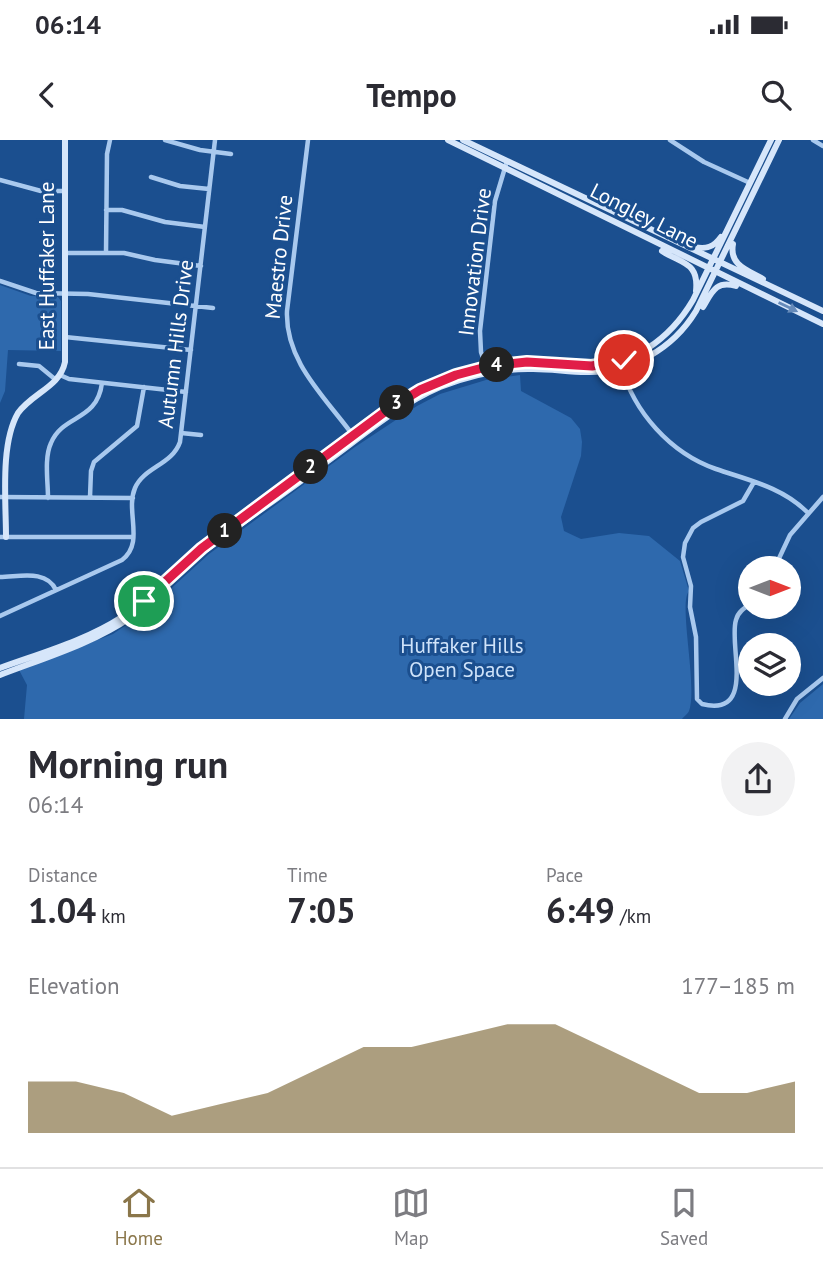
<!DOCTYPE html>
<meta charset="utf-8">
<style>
:root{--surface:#fff;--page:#f2f2f3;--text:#2b2b33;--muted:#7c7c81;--line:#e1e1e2;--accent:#8a764a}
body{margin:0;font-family:"PT Sans",sans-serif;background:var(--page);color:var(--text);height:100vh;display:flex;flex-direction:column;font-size:26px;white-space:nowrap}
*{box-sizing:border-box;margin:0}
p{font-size:23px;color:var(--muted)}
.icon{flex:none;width:38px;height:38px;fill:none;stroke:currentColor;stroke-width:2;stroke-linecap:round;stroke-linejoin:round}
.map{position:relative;height:579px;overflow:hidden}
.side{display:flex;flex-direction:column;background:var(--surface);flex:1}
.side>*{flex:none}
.needle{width:46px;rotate:90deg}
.buttons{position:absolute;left:738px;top:416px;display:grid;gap:14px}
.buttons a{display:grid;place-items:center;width:63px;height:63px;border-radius:50%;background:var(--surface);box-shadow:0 7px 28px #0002;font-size:35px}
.pin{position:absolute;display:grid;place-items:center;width:60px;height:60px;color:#fff;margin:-30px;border:4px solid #fff;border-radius:50%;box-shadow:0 2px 7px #0007}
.km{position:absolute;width:35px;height:35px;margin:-18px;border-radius:50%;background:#222;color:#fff;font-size:19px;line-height:35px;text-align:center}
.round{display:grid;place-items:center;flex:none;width:74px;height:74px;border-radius:37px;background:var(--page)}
.overview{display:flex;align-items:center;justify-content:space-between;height:119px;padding:0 28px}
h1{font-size:38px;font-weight:700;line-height:52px}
.figures{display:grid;grid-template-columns:repeat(3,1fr);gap:10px;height:119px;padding:7px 28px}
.figures div{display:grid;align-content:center}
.figures b{font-size:35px;font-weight:700}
.figures small{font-size:19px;font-weight:400}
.figures p{font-size:19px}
.chart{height:196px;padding:14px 28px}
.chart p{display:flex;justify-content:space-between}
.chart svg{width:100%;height:126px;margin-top:7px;fill:var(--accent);opacity:.7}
.status{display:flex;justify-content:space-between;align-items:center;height:49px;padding:0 35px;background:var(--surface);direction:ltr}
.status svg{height:19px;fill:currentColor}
header{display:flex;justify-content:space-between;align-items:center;height:91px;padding:0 28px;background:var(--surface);font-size:32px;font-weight:700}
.dock{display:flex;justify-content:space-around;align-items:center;height:98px;border-top:2px solid var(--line);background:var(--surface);font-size:19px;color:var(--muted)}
.dock a{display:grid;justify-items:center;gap:4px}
.dock .active{color:var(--accent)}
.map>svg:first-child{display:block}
.green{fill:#2e69ad}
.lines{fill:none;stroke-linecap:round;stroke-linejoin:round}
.street{stroke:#a9c9ee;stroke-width:4.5}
.secondary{stroke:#d6e6fa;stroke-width:6}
.oneway{fill:#668bba}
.route-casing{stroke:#fff;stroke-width:14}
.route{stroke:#e11d48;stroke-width:9}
.labels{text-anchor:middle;stroke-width:6;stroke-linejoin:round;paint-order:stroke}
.street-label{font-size:21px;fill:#fff;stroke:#1b4f8f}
.park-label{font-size:21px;fill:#cfe3fa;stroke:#1b4f8f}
</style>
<div class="status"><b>06:14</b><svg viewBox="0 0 49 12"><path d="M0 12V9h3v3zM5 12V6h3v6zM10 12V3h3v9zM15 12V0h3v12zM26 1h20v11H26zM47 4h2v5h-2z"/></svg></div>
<header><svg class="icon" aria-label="back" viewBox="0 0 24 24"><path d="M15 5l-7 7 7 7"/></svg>Tempo<svg class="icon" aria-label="search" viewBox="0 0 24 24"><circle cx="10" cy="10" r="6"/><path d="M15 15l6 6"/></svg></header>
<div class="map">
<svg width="823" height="579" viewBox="0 0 823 579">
<rect width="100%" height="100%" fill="#1b4f8f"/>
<path class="green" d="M0,145L31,156L58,157L61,161V211L8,210L5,251L0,263Z
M520,235L521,251L571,278L580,289L582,302L581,316L561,377L564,391L581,399L619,393L649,396L680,421L689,451C678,463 698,547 689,571C688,574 684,576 682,579H24L27,545L19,530L113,494L144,473L209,414L355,307L417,266L440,254L486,240Z
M823,544V579H789L800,563Z"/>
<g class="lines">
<path class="street" d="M165,0L200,10L231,14
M308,0L287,171C285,221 324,256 352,294
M670,0L704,22L750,43
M813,0L823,6
M151,37L180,46L209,49
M0,40L41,51H65
M106,70H122L165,82L205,87
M65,113H124L155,120L201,126
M106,113L107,14L110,0
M0,141L36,153L88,154L213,168
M65,197L191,210
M19,224L39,226L56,240
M621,226C634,272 670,313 716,329C748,340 782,347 807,372
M486,227L481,212L480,191L495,61L507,21
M60,235L69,239L186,252
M181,293L201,295
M0,357L133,358
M90,357L91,331L94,322L137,286L144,247
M48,358C48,341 44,318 51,303C63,274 97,282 102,243
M0,397H133
M774,429L790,395L823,357
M0,437C19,437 46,429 56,450
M751,464C744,468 738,472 736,480C728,504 757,578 702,564L697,559L696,497L690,467L691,446L683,417L685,403L693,388L701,382L743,361L754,342
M0,476L122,420C145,403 125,371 135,348C144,327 172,325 180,302L215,0
M785,579L797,559L823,538"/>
<path class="secondary" d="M448,0L823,184
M463,0L823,171
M733,104C729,125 747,130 763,139
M694,107C706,110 714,107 721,97
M662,111C682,124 699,122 696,151
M703,167C712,152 716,140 736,146
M6,397C6,361 0,304 18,273C32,253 60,247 65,222V0
M0,528C41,513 85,501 122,477C148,461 166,437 189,417C218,394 249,374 279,351C325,315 382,266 435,243C465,230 496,223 528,222C548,222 567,226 586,226C633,226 670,199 693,160L771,0
M0,535C44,518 92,504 131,477C154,461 171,438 193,420C234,387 279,358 321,326C359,299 396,266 440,247C468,236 498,229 528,229C547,228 567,232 586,232C631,233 673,209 696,171L779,0"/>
</g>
<defs><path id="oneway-solid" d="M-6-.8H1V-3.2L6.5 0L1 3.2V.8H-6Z" transform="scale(1.75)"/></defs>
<use class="oneway" href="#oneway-solid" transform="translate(788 167) rotate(26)"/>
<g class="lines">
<defs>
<path id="route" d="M144,461L202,408L386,271L420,250L456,235L490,226L527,222L592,226L624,220"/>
</defs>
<use href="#route" class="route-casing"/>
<use href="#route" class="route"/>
</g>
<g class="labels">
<g class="street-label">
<text transform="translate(644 76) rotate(27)" y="7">Longley Lane</text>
<text transform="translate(279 117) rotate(-84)" y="7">Maestro Drive</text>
<text transform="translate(475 122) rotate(-83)" y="7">Innovation Drive</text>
<text transform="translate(47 126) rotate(-90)" y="7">East Huffaker Lane</text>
<text transform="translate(176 204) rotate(-83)" y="7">Autumn Hills Drive</text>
</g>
<g class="park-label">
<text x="462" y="513">Huffaker Hills<tspan x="462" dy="24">Open Space</tspan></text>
</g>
</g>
</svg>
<div class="buttons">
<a><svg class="needle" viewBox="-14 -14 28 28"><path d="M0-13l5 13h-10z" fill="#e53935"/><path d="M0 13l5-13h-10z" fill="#7c7c81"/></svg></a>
<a><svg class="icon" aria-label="layers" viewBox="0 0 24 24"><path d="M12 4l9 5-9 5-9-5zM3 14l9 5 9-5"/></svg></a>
</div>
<div class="pin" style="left:144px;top:461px;background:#1e9e55"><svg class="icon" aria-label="arrive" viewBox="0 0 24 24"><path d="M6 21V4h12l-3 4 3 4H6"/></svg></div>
<div class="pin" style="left:624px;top:220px;background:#d93025"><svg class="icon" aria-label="check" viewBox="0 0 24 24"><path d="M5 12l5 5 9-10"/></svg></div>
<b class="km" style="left:225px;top:391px">1</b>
<b class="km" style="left:311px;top:327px">2</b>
<b class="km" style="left:397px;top:263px">3</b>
<b class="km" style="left:497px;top:225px">4</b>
</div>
<section class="side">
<div class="overview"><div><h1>Morning run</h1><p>06:14</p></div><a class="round"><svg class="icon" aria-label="share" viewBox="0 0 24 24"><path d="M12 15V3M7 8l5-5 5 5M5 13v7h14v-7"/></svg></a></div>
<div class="figures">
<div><p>Distance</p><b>1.04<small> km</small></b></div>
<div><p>Time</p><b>7:05</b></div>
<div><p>Pace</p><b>6:49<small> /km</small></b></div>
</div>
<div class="chart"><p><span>Elevation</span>177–185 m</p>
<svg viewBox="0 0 160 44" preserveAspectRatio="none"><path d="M0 44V26L10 26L20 30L30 38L40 34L50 30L60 22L70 14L80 14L90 10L100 6L110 6L120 14L130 22L140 30L150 30L160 26V44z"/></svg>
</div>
</section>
<nav class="dock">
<a class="active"><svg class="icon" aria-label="home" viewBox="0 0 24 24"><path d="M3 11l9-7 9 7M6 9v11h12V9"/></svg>Home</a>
<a><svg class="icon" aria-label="map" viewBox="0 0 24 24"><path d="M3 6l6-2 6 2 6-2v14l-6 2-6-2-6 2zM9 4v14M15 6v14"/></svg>Map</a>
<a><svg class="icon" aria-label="saved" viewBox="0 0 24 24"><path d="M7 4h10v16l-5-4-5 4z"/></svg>Saved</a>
</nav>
